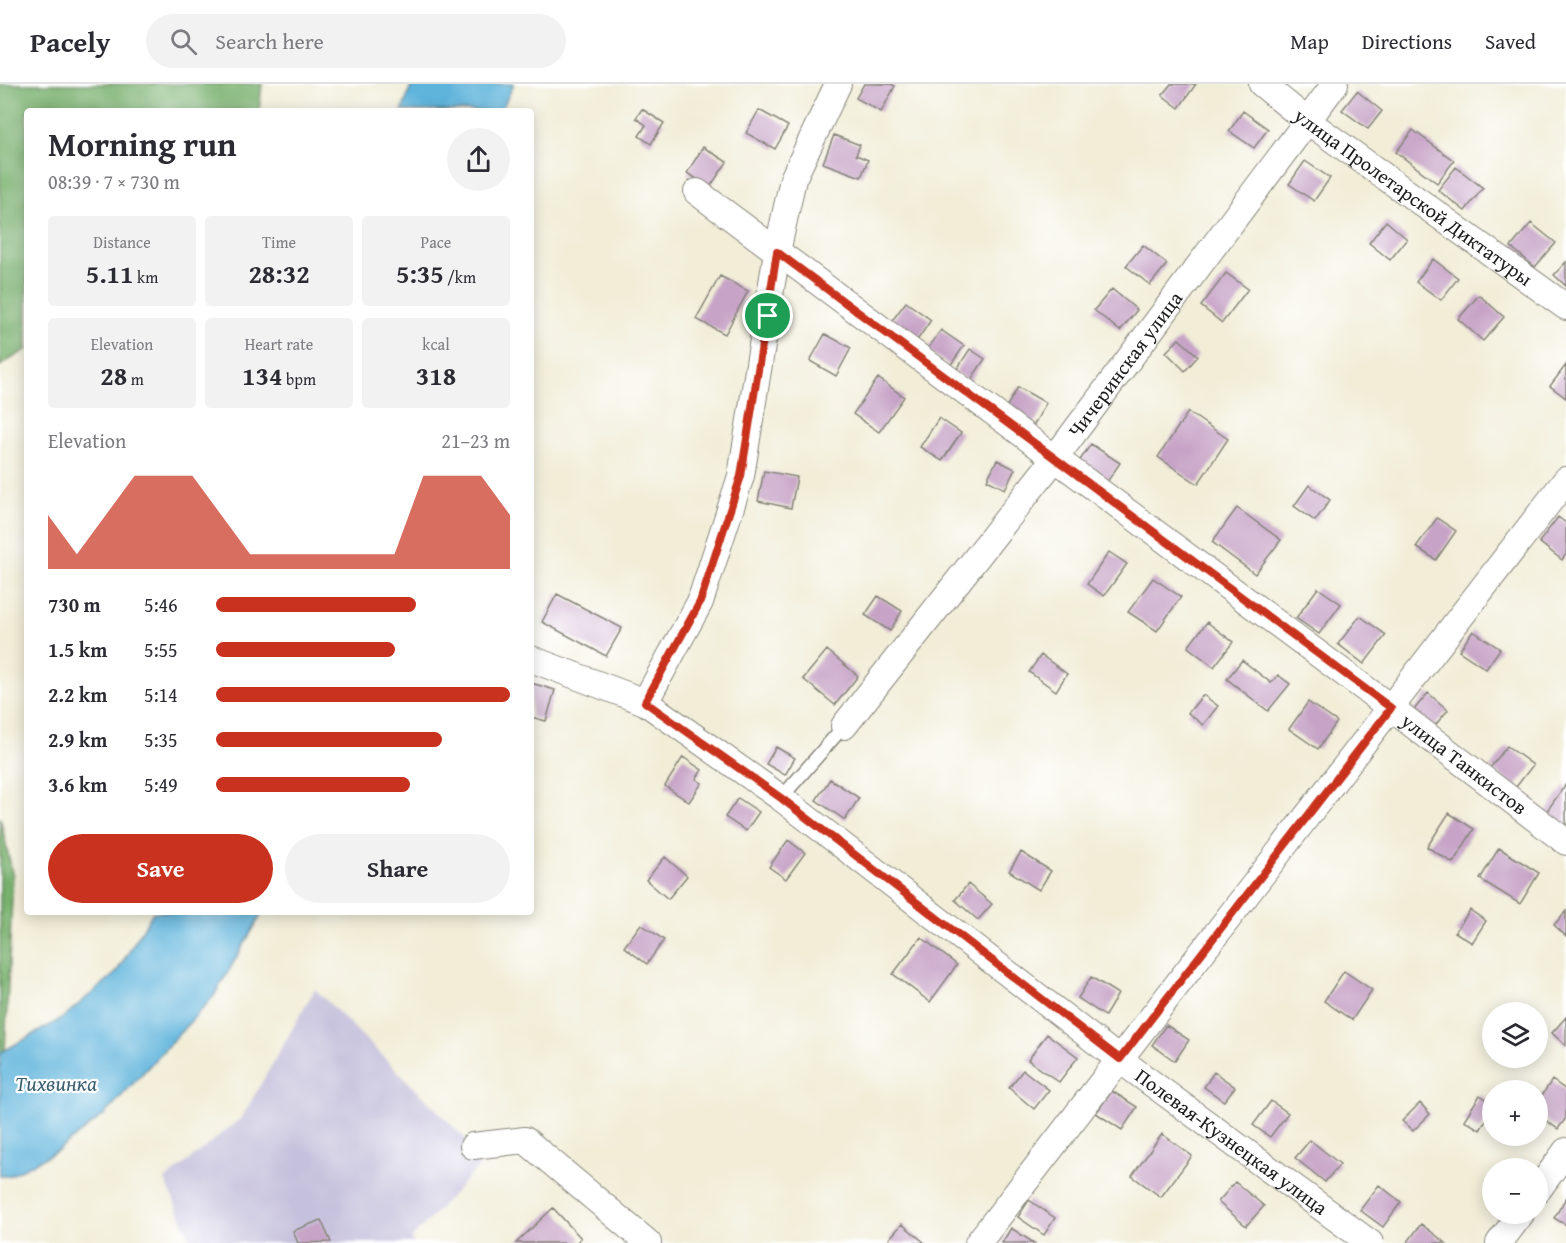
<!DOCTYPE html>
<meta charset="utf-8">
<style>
:root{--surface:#fff;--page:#f2f2f3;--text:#2b2b33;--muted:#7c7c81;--line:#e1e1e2;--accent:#c8321e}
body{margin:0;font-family:"Gentium Book Plus",serif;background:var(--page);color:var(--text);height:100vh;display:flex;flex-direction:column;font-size:22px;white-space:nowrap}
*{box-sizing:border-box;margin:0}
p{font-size:20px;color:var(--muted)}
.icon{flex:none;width:33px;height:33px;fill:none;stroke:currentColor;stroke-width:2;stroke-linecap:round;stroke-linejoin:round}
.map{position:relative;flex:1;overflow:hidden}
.panel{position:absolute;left:24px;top:24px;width:510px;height:807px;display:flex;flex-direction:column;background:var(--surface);border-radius:6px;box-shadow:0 3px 15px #0003}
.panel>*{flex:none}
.tools{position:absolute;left:1482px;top:918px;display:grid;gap:12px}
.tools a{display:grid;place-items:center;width:66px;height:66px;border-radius:50%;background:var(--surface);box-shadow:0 3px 15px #0003;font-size:30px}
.pin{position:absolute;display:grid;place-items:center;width:51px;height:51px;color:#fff;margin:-26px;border:3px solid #fff;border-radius:50%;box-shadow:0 2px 6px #0007}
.round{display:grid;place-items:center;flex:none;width:63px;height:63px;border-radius:32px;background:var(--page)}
.head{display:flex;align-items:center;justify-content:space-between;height:102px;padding:0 24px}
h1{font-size:33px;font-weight:800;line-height:45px}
.stats{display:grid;grid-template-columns:repeat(3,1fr);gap:9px;height:102px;padding:6px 24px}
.stats div{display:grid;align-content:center;border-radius:6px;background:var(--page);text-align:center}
.stats b{font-size:26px;font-weight:800}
.stats small{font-size:16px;font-weight:400}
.stats p{font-size:16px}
.chart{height:168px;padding:12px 24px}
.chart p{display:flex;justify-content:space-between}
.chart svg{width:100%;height:108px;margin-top:6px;fill:var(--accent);opacity:.7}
.cta{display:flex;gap:12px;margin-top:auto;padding:12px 24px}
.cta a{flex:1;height:69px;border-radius:36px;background:var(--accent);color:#fff;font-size:24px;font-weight:800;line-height:69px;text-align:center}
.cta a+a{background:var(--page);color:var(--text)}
ul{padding:0 24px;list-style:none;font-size:20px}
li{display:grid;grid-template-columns:96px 72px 1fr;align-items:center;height:45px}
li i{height:15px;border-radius:8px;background:var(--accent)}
header{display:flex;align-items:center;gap:36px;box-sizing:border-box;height:84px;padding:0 30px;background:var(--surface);border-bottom:2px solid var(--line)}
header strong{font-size:28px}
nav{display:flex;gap:33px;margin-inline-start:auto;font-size:21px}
.search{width:420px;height:54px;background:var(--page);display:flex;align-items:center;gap:15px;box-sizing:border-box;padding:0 21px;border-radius:33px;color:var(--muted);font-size:22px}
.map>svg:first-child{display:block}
.industrial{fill:#c5c0db}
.forest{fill:#78b06d;stroke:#4a6644;stroke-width:1.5}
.water{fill:#5fb4db;stroke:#3e687c;stroke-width:1.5}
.building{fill:#c7a4c7}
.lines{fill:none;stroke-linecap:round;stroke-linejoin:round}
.service-casing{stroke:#86847a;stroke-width:15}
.minor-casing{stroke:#86847a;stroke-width:28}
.service{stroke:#fff;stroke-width:12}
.minor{stroke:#fff;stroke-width:26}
.route-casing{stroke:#fff;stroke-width:12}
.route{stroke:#c8321e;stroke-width:8}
.labels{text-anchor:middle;stroke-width:4.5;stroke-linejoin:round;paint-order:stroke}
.street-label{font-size:20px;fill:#1c1c1c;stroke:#fff}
.water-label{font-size:21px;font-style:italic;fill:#3a6072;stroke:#fff}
</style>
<header>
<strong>Pacely</strong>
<div class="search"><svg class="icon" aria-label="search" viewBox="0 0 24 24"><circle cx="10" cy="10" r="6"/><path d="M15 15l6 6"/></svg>Search here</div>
<nav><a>Map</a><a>Directions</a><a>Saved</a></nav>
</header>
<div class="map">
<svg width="1566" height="1159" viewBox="0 0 1566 1159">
<rect width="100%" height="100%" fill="#fff"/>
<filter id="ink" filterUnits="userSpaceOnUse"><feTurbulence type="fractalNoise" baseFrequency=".0167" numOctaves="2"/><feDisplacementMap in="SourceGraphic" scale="12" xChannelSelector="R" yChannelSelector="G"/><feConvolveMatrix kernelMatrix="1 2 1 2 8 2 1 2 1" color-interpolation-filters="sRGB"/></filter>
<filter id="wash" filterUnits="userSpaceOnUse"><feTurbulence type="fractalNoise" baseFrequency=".008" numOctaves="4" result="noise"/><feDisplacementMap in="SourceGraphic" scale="24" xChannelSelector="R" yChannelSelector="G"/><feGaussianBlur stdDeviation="1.35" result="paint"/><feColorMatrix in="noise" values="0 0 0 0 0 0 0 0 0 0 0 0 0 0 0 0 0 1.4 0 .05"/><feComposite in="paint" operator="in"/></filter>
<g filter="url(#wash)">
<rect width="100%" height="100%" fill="#f1edd7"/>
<path class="industrial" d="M315,905L486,1075L411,1155L414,1159H192L165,1096L242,1033Z"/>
<path class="forest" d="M0,0H262L259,27H27V265L0,282Z
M0,733L13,792L5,968L0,969Z"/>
<path class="water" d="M412,0H514L501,27H402Z
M153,828H263L214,912L104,1031L57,1067L9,1092H0V969L61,935L116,889Z"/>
<g id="blocks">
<path class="building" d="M864,0H891L895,2L881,28L856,14Z
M1171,0H1196L1179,24L1162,11Z
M1357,7L1382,27L1368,45L1342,26Z
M642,25L664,39L651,60L639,52L646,41L636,34Z
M759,26L788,42L775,65L746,49Z
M1243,27L1268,45L1254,64L1229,47Z
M1413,46L1454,77L1437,99L1396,68Z
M834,51L860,61L856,71L868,76L861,93L823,79Z
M703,63L727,78L710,103L687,89Z
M1305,77L1330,94L1314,117L1289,100Z
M1456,83L1483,104L1465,127L1438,106Z
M1386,137L1407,155L1390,176L1369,159Z
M1531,139L1556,159L1535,183L1511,163Z
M1143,161L1167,180L1150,201L1126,182Z
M1433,175L1458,194L1441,216L1416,198Z
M1566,178V202L1554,191Z
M1226,189L1248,205L1222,239L1201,222Z
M720,192L748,207L725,250L696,235Z
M1112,205L1137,226L1120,247L1094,226Z
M1479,211L1504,233L1483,257L1458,235Z
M906,218L931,236L914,261L888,242Z
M941,246L964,262L950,282L927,266Z
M825,250L851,264L836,292L810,277Z
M1179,255L1198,272L1185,287L1166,268Z
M970,265L985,275L970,297L955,288Z
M1566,281V314L1550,302Z
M878,294L904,313L879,348L853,330Z
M1018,303L1046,319L1032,344L1004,327Z
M1188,328L1228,355L1198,400L1158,373Z
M939,334L961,349L942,377L920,363Z
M1091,360L1120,379L1107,398L1078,379Z
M997,376L1015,385L1005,405L987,396Z
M764,387L797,393L791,424L758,417Z
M1309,401L1330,416L1315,437L1294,422Z
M1237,424L1281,456L1255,490L1212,458Z
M1558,433L1566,439V470L1562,476L1539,458Z
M1437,434L1456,447L1436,476L1416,463Z
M1109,468L1127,480L1104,512L1087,500Z
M1153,494L1181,513L1157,547L1128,528Z
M1318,504L1341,520L1319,550L1296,534Z
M557,510L622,544L606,572L542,538Z
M878,512L902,527L890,547L865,531Z
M1360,532L1386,551L1364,580L1338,560Z
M1207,538L1233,558L1214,583L1188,563Z
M1473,547L1500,565L1486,585L1459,567Z
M827,566L858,592L835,621L803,595Z
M1041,571L1067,590L1056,607L1029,588Z
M1242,576L1271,599L1278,591L1290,600L1268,627L1227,595Z
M531,599L555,606L546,637L531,633Z
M1428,609L1448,626L1432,645L1412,628Z
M1203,611L1218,622L1203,641L1188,629Z
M1308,618L1337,638L1318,665L1289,645Z
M1507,662L1533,681L1516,703L1490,684Z
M776,663L795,674L785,691L766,680Z
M683,673L702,686L696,695L702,699L689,718L665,702Z
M830,695L859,714L845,736L816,716Z
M1566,700V748L1544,731Z
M738,714L759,728L746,747L725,733Z
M1449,729L1474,745L1453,779L1427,763Z
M788,756L805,769L786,795L769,783Z
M1499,764L1539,789L1520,820L1480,795Z
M1021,768L1051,787L1039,806L1009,787Z
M665,773L687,792L668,815L646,796Z
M968,800L992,820L978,836L955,816Z
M1470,826L1486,837L1472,859L1455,848Z
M1566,827V852L1554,841Z
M641,840L664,856L647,880L624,863Z
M921,853L957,881L930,918L893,890Z
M1344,887L1372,906L1352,936L1324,917Z
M1091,893L1118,910L1105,932L1078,914Z
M1566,933V962L1552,949Z
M1166,941L1189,956L1175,977L1152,961Z
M1047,950L1078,973L1059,998L1028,976Z
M1023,986L1049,1006L1034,1025L1009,1004Z
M1214,988L1235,1003L1224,1017L1204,1003Z
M1552,996L1566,1006V1034L1558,1045L1538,1031V1017Z
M1112,1007L1137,1023L1122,1046L1096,1029Z
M1480,1011L1492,1019V1027L1480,1046L1464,1036Z
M1271,1017L1288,1029L1270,1053L1253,1041Z
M1420,1019L1430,1030L1413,1047L1402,1037Z
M1162,1050L1192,1072L1161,1113L1132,1092Z
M1310,1056L1340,1080L1325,1098L1295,1074Z
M1235,1098L1264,1122L1246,1142L1218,1118Z
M1379,1101L1401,1118L1383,1143L1360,1126Z
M1566,1114V1141L1554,1134Z
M1029,1116L1055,1134L1044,1151L1018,1133Z
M553,1124L581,1154L576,1159H516Z
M321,1136L331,1158L298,1159L293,1147Z
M902,1140L925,1159H894L889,1155Z
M1421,1140L1446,1159H1407Z
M1011,1144L1034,1159H1002Z"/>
</g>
</g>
<g filter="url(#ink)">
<use href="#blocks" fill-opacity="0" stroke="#86847a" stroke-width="1.5"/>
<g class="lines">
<defs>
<path id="service" d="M781,714L844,642"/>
<g id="minor">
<path id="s1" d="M1262,0L1306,36L1566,223"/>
<path id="s2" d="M697,108L1391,624L1566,758"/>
<path id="s3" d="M531,575L645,618L781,714L1120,976L1370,1159"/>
<path d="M645,618L700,518L741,392L777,168L793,95L838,0"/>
<path id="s4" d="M844,642L1055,374L1335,0"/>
<path d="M473,1062L525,1056L648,1159"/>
<path d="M1538,1106L1566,1067"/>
<path d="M978,1159L1566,396"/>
<path d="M1499,1159L1521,1130"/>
</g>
</defs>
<use href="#service" class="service-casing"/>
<use href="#minor" class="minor-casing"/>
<use href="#service" class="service"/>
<use href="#minor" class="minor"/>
</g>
</g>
<g class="lines" filter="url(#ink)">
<defs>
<path id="route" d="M777,168L1391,624L1120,975L781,714L645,618L700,518L741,392Z"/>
</defs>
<use href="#route" class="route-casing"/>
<use href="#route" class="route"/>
</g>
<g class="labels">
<g class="street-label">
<text dy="7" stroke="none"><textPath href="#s1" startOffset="189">улица Пролетарской Диктатуры</textPath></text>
<text dy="7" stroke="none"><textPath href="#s4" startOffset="458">Чичеринская улица</textPath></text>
<text dy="7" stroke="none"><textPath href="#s2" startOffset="957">улица Танкистов</textPath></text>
<text dy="7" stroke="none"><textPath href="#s3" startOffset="855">Полевая-Кузнецкая улица</textPath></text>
</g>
<g class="water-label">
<text x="56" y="1007">Тихвинка</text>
</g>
</g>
</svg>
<div class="tools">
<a><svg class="icon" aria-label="layers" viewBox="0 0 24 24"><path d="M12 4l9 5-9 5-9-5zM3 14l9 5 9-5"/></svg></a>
<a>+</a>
<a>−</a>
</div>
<div class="pin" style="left:768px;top:232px;background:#1e9e55"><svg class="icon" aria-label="arrive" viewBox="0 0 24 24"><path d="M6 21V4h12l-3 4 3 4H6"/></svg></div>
<section class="panel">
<div class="head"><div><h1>Morning run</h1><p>08:39 · 7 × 730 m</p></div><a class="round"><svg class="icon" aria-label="share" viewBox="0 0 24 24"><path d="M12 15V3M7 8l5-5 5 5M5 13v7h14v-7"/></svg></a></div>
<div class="stats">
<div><p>Distance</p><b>5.11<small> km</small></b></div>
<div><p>Time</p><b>28:32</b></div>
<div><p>Pace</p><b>5:35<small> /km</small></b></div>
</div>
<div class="stats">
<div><p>Elevation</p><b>28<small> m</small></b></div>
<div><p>Heart rate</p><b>134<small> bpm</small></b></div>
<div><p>kcal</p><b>318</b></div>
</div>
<div class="chart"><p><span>Elevation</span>21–23 m</p>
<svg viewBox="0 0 160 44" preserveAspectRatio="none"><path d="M0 44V22L10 38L20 22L30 6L40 6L50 6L60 22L70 38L80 38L90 38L100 38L110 38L120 38L130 6L140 6L150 6L160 22V44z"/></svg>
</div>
<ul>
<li><b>730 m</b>5:46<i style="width:68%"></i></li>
<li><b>1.5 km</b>5:55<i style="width:61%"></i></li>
<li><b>2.2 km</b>5:14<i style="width:100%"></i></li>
<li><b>2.9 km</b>5:35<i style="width:77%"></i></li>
<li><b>3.6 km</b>5:49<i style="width:66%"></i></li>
</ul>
<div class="cta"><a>Save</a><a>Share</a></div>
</section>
</div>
